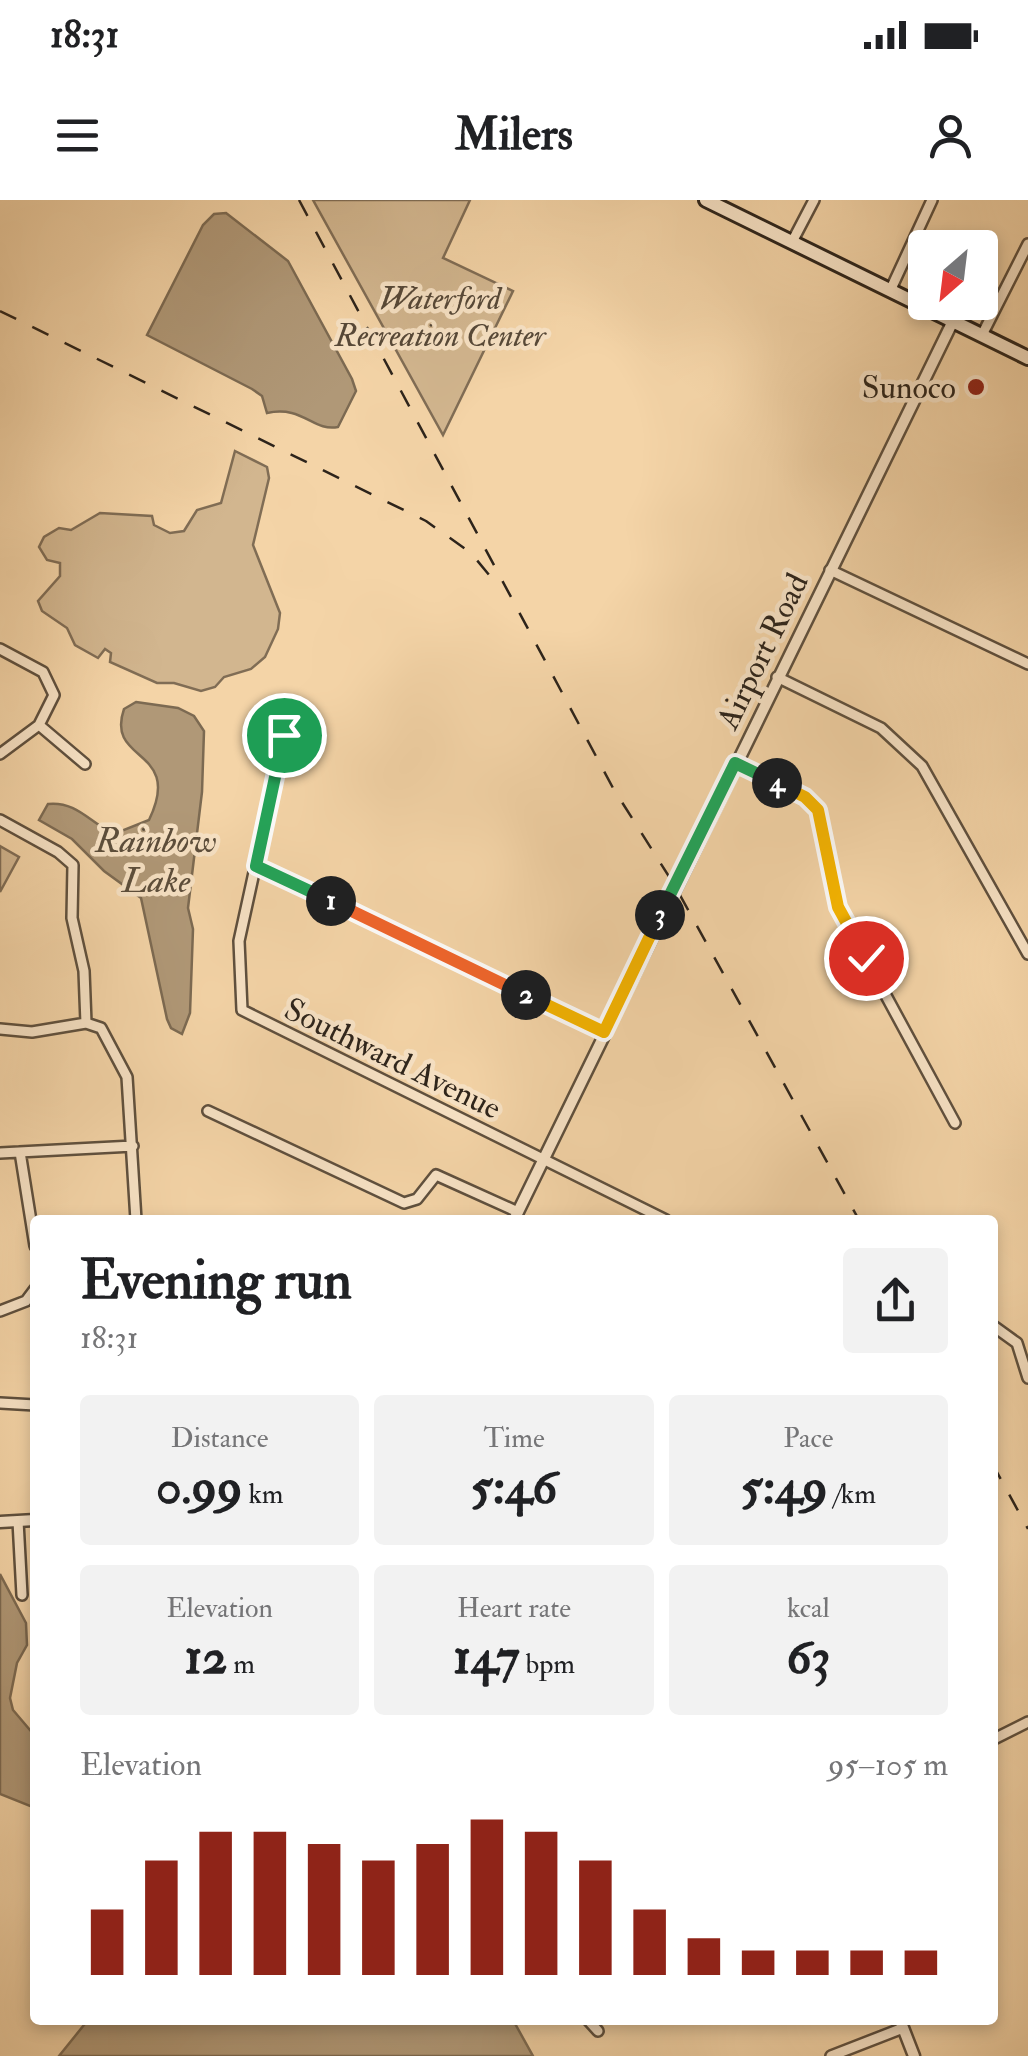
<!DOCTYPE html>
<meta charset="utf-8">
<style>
:root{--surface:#fff;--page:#f2f2f2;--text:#202124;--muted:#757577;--accent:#8f2418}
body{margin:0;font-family:"IM FELL Double Pica",serif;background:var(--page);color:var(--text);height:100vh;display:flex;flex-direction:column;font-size:38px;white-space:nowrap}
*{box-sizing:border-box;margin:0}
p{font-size:32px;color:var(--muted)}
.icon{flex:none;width:55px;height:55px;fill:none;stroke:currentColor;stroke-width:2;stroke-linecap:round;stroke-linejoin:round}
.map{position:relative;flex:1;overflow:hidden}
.details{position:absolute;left:30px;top:1015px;width:968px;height:810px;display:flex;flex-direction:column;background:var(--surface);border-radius:10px;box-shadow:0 5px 15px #0003}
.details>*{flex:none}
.needle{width:65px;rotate:208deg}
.controls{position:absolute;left:908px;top:30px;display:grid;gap:20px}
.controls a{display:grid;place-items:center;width:90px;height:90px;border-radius:10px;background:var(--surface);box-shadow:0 5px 15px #0003;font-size:50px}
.pin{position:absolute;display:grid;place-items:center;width:85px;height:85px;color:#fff;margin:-42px;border:5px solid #fff;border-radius:50%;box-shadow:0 2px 10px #0007}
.km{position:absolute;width:50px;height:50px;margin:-25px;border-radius:50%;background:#222;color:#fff;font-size:28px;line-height:50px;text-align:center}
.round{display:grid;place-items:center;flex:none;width:105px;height:105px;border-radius:10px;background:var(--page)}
.head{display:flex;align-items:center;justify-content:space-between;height:170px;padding:0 50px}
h1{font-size:55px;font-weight:700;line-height:75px}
.metrics{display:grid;grid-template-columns:repeat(3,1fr);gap:15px;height:170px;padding:10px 50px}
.metrics div{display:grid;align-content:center;border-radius:10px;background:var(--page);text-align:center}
.metrics b{font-size:50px;font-weight:700}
.metrics small{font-size:28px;font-weight:400}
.metrics p{font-size:28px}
.chart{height:280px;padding:20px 50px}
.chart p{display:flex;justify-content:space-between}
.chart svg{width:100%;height:180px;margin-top:10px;stroke:var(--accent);stroke-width:6}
.status{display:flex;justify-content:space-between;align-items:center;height:70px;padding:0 50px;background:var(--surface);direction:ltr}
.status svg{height:28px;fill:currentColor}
header{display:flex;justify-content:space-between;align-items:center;height:130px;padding:0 50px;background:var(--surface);font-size:45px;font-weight:700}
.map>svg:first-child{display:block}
.green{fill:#d2b68f;stroke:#806d55;stroke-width:2.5}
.water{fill:#b09877;stroke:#7c6a52;stroke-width:2.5}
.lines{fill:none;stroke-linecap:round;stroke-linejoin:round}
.minor-casing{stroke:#5f503e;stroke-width:14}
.tertiary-casing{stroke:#5f503e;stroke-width:15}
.secondary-casing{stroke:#2d241b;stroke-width:18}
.minor{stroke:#f8e3c6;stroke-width:9}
.tertiary{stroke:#f8e3c6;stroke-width:10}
.secondary{stroke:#f8e3c6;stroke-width:12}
.rail{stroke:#2d241b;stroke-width:2.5;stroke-dasharray:18 18;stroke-linecap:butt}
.split-1-casing{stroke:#fff;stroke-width:20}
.split-2-casing{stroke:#fff;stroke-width:20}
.split-3-casing{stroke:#fff;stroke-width:20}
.split-4-casing{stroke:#fff;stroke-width:20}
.split-5-casing{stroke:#fff;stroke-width:20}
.split-1{stroke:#22a559;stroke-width:12}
.split-2{stroke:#f0652b;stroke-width:12}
.split-3{stroke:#f5b400;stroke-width:12}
.split-4{stroke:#22a559;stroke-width:12}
.split-5{stroke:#f5b400;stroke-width:12}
.poi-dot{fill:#8f2418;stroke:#f8e3c6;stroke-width:4}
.labels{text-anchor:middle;stroke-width:9;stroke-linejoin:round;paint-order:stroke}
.park-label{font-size:32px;font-style:italic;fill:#564838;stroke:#f8e3c6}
.poi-label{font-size:32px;fill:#2d241b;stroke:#f8e3c6;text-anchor:end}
.street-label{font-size:32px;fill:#2d241b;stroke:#f8e3c6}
.water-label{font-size:35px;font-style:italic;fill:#5b4d3b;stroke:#f8e3c6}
</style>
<div class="status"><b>18:31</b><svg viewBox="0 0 49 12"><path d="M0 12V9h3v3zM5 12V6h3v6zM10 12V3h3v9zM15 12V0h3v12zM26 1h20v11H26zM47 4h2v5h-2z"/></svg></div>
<header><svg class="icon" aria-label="menu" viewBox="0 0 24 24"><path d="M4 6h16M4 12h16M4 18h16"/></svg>Milers<svg class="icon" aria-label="person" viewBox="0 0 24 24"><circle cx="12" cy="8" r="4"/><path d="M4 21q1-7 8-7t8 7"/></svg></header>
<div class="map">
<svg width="1028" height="1856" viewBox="0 0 1028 1856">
<rect width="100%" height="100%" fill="#f4d4a7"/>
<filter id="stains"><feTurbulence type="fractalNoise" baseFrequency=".002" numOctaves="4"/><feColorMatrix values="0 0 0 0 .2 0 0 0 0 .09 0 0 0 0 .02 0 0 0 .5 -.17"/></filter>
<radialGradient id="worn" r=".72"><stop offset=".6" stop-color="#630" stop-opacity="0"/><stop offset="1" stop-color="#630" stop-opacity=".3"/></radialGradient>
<path class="green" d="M313,0H470L443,58L513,91L443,235Z
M235,251L267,267L269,278L253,345L280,413L278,429L265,457L251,469L224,477L215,487L201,491L174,483H157L110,462L111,453L105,449L98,458L75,445L67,428L42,411L38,401L60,376V363L47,360L39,347L44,337L59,328L71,330L100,313L152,316L154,325L170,333L184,331L197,310L221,303Z
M0,646L19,657L0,692Z"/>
<path class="water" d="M226,13L288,61L352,179L356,191L338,227C313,232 303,205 267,213L262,196L252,189L147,135L203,25L214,14Z
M136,502L178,508L194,516L204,531L202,592L188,708L193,729L190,813L182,834L171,828L167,819L141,698L104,671L72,639L39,620L48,604C77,601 90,623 114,634L149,620C184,547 105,564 124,509Z
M0,1374L26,1423L27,1445L17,1463L10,1498L13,1510L35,1536V1608L0,1594Z
M88,1820H513L533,1856H59Z"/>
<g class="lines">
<defs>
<path id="minor" d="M792,42L814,0
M890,91L932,0
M982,135L1028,44
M830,370L1028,464
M0,449L43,472L54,495L39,525L0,554
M777,477L881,528L922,566L1028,754
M39,525L85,564
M284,535L239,741L242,810L666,1020
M735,563L805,597L818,610L838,707L955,923
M0,620L58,652L73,665L72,718L84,771L86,823
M256,666L604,833
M0,829L32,832L86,823L101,828L127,877L136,1020
M208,911L404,1003L417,999L436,975L518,1012
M20,952L35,1046
M0,953L133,946
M0,1111L26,1101L35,1089
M992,1125L1017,1143
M1017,1143L1028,1178
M0,1203L35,1205
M18,1321L22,1395
M992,1540L1028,1522
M588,1820L598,1831
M831,1856L903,1828"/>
<path id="tertiary" d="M514,1020L953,121
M0,1322L35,1320
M900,1820L914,1856"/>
<path id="secondary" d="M706,0L1028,158"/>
</defs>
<use href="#minor" class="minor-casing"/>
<use href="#tertiary" class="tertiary-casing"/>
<use href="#secondary" class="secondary-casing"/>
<use href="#minor" class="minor"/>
<use href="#tertiary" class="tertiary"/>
<use href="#secondary" class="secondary"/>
<path class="rail" d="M299,0L613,588L675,686L859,1020
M0,111L426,321L471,353L490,376
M992,1263L1028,1329"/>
</g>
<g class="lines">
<defs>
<path id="split-1" d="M284,535L256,666L331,701"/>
<path id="split-2" d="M331,701L526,795"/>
<path id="split-3" d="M526,795L604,832L660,715"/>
<path id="split-4" d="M660,715L735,563L777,583"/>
<path id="split-5" d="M777,583L805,597L818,610L838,707L866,758"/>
</defs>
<use href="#split-1" class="split-1-casing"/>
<use href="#split-2" class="split-2-casing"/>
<use href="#split-3" class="split-3-casing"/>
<use href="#split-4" class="split-4-casing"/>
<use href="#split-5" class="split-5-casing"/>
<use href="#split-1" class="split-1"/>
<use href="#split-2" class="split-2"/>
<use href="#split-3" class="split-3"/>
<use href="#split-4" class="split-4"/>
<use href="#split-5" class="split-5"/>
</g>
<circle class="poi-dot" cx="976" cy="187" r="10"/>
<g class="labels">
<g class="park-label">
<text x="440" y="109">Waterford<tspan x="440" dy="37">Recreation Center</tspan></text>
</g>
<g class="poi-label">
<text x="956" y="198">Sunoco</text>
</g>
<g class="street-label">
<text transform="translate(762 451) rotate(-64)" y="11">Airport Road</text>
<text transform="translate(393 858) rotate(26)" y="11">Southward Avenue</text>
</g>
<g class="water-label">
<text x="156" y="652">Rainbow<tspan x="156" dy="40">Lake</tspan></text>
</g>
</g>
<rect width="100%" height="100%" filter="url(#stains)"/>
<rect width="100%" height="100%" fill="url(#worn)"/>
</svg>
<div class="controls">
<a><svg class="needle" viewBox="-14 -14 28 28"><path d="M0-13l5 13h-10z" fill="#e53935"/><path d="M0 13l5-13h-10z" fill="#757577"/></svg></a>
</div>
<div class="pin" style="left:284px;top:535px;background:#1e9e55"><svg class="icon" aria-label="arrive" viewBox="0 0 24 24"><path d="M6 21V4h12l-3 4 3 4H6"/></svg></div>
<div class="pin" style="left:866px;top:758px;background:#d93025"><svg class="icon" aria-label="check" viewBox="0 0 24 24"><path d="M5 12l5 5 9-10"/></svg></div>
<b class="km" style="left:331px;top:701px">1</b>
<b class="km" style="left:526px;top:795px">2</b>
<b class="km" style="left:660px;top:715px">3</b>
<b class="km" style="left:777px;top:583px">4</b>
<section class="details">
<div class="head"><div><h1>Evening run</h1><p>18:31</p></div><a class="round"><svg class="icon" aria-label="share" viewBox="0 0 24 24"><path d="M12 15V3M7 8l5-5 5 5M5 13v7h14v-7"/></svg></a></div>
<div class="metrics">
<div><p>Distance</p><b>0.99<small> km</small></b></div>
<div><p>Time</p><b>5:46</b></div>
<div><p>Pace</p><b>5:49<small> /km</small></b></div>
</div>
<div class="metrics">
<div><p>Elevation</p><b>12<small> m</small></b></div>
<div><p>Heart rate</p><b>147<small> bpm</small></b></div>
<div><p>kcal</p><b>63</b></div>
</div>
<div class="chart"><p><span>Elevation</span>95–105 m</p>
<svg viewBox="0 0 160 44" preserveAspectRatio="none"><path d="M5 44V28M15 44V16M25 44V9M35 44V9M45 44V12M55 44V16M65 44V12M75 44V6M85 44V9M95 44V16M105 44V28M115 44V35M125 44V38M135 44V38M145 44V38M155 44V38"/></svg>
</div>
</section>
</div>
